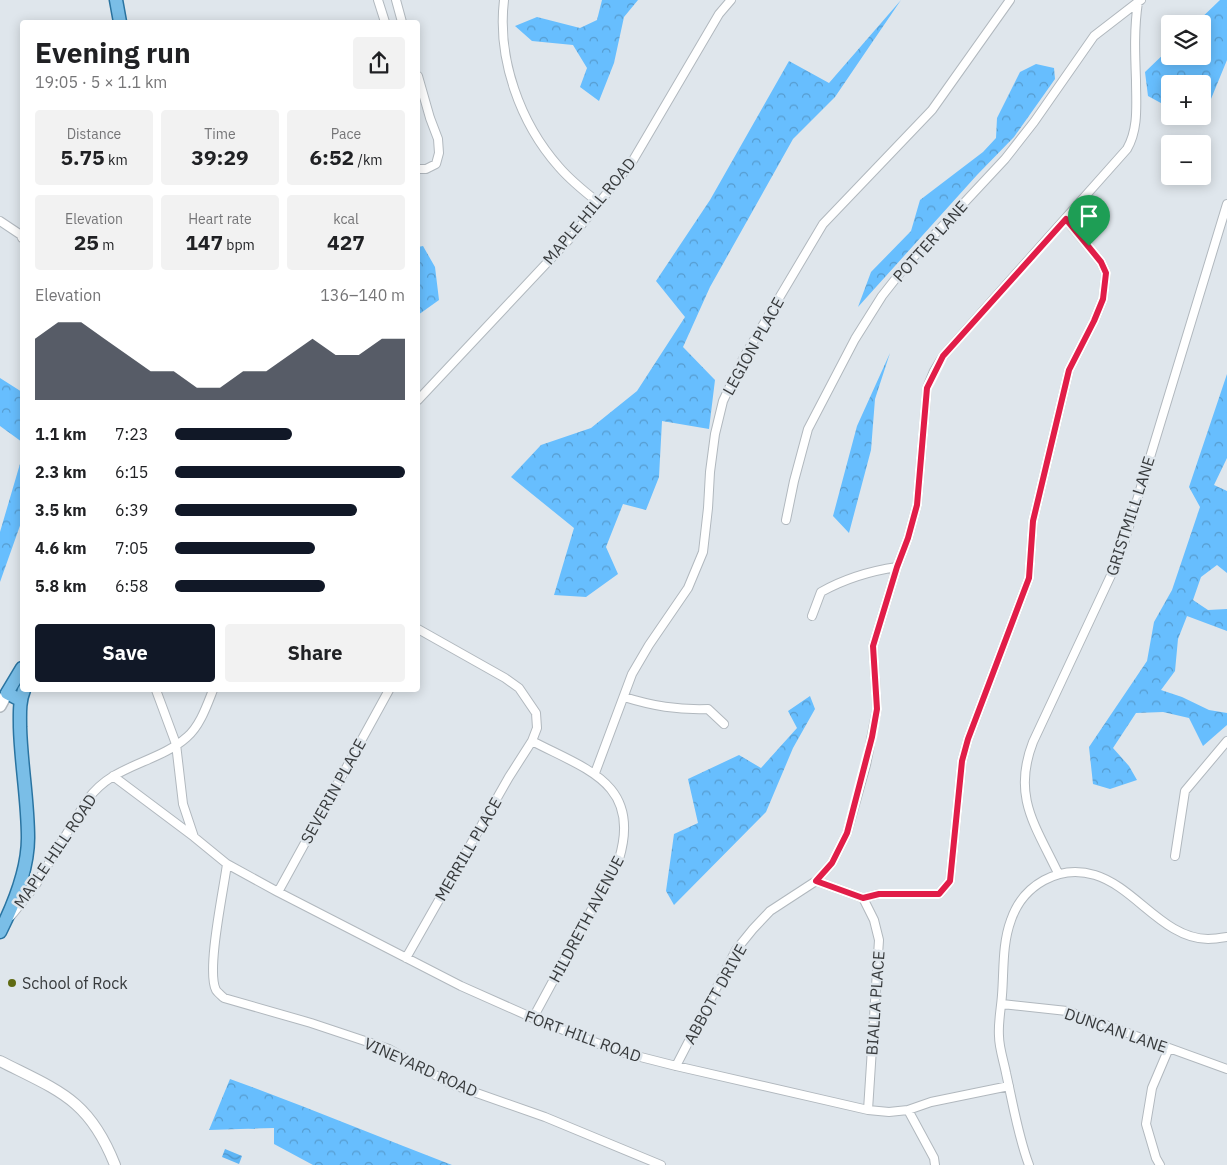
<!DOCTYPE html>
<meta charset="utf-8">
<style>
:root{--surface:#fff;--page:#f2f2f2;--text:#202124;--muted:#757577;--accent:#111827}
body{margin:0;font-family:"IBM Plex Sans",sans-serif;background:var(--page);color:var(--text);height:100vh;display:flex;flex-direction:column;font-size:19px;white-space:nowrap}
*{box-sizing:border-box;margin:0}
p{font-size:16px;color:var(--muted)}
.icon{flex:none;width:28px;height:28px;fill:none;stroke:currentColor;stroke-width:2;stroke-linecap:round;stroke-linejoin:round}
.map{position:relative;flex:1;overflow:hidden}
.details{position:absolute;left:20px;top:20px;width:400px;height:672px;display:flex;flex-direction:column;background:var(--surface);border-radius:5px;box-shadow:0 2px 12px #0003}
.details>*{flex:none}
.buttons{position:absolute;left:1161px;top:15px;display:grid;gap:10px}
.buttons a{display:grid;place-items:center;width:50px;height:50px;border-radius:5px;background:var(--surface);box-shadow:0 2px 12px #0003;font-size:25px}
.pin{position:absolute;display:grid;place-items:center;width:42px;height:42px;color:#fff;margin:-51px -21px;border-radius:50% 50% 50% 0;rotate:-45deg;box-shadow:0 0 5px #0007}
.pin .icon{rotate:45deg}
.round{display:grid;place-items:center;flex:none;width:52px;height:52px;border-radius:5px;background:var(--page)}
.head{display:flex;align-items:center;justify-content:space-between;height:85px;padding:0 15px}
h1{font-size:28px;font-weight:700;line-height:38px}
.figures{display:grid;grid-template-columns:repeat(3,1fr);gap:8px;height:85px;padding:5px 15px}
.figures div{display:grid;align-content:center;border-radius:5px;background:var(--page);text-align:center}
.figures b{font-size:21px;font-weight:700}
.figures small{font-size:14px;font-weight:400}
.figures p{font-size:14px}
.chart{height:140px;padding:10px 15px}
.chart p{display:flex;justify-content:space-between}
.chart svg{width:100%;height:90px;margin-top:5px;fill:var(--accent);opacity:.7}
.action{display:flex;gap:10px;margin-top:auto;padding:10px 15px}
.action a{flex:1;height:58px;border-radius:5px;background:var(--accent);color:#fff;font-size:20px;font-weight:700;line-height:58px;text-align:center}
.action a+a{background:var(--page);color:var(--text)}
ul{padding:0 15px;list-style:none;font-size:16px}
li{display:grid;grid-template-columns:80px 60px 1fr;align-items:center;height:38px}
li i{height:12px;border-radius:6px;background:var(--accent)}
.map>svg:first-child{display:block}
.forest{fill:url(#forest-crowns)}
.water{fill:url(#water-waves)}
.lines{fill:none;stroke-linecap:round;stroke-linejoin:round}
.minor-casing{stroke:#b1b8be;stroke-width:10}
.tertiary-casing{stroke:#b1b8be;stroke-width:12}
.secondary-casing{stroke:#b1b8be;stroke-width:14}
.primary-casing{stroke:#2a74a1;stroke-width:15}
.minor{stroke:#fff;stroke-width:8}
.tertiary{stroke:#fff;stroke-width:10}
.secondary{stroke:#fff;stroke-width:11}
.primary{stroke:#7abee7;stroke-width:12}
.route-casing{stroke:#fff;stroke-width:10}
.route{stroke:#e11d48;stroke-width:6}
.poi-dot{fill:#606b13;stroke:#dfe6ec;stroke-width:2}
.labels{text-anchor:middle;stroke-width:5;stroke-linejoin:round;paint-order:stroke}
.street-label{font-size:16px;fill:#383b3d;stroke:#dfe6ec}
.poi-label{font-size:16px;fill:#383b3d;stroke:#dfe6ec;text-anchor:start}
</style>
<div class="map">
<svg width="1227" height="1165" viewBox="0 0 1227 1165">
<defs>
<pattern id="forest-crowns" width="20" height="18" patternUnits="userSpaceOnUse" patternTransform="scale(1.25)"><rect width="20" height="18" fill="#67befe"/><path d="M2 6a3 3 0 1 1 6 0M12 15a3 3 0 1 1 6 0" fill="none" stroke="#569ccf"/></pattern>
<pattern id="water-waves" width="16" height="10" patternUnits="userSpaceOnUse" patternTransform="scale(1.25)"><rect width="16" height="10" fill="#5eb5f5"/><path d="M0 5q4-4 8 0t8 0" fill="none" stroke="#4f94c8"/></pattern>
</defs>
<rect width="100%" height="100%" fill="#dfe6ec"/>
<path class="forest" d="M602,0H638L624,17L614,63L599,101L580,87L587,68L573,45L532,41L515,26L537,17L580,28L597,20Z
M901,0L835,97L793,139L710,287L683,347L715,380L709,429L662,421L659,477L646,510L623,504L606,547L618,574L586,597L554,595L574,528L511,477L541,445L591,428L637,391L685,317L656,281L710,200L789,61L829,83Z
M1220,0H1227V60L1204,116L1194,121L1184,116H1202V84H1170V108L1148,96L1145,72L1170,48V56H1202V24H1195Z
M1036,64L1054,68L1055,79L1014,137L977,175L858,307L871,272L911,231L920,200L983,152L996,138L997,118L1020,72Z
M423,246L435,267L439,300L418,315V247Z
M890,353L875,399L871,450L849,533L833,516L857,426Z
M1227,374V458L1214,485L1227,491V573L1217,565L1201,577L1193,600L1208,610L1227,609V631L1187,616L1178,639L1175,671L1161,690L1182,697L1209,710L1227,713V725L1203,746L1189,718L1163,712L1136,713L1113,748L1129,766L1137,780L1110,789L1093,784L1089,747L1147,661L1154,622L1172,590L1200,507L1189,487Z
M0,378L22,392V442L0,426Z
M22,457V520L0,582V532Z
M810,696L815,709L793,748L766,812L674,905L666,891L674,834L698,823L688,779L739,755L761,768L797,728L788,711Z
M230,1079C305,1106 378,1137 452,1165H313L274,1144V1128L209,1130Z"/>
<path class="water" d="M225,1149L242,1156L239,1164L222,1157Z"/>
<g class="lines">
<defs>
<path id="minor" d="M378,0L385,22
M396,0L402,22
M504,0C497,59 520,123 559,167C571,181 585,192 599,203
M418,76L430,118L438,139L439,153L436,164L426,169H418
M0,221L21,235L22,238
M418,400L574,234L632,162L719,14L731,0
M786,520L794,481L808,429L855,339L882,296L908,263L1005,159L1034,122L1094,36L1138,2
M812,616L821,592C846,578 870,571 897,567
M156,690L176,744L183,804L194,837L227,864L278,892L461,986L533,1018L617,1051L676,1066L868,1110L889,1112L908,1110L931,1102L1009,1086
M624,697C653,706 677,710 708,709L724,724
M532,741C585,769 642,783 619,859L533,1018
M595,773L632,674L649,645L688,588L703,552L708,508L710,472L715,434L723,401L744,357L823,224L932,110L1010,0
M113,776L193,836
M1175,856L1185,791L1227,741
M227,864C224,888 206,971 216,990C218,993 222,996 224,998L311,1023L389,1049L451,1084L545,1117L661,1165
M1058,873C1035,825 1012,796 1033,742L1120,556L1227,204
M816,881L863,898L879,894H939L950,881L962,761L968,739L1029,578L1033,521L1069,370L1094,321L1103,299L1106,273L1101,262L1066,219
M278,892L389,690
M863,898L874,920L879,940L868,1110
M11,916L35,886L87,800C94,791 102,783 112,777C136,762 166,756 187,737C200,726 207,705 213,690
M406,958L509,777L532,741L537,728L536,713L519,688L505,678L418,629
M1002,1004L1067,1011L1227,1069
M676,1066L736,950L753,929L770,911L816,881L832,863L847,833L866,765L877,709L873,646L897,567L908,538L917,505L927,388L934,371L943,356L1127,149C1139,128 1136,104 1136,80C1135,54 1134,28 1138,2L1141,0
M908,1110L934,1158L935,1165
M1029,1165C1018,1136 1013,1104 1006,1073C1004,1062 999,1048 999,1036C998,1023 1001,1009 1002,995C1004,971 1002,944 1011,920C1023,885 1059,864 1095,875C1135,887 1164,939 1208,939C1214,939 1221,938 1227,937
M1160,1165L1156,1158L1146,1124L1152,1088L1169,1048"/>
<path id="tertiary" d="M0,1061C59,1091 89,1099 115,1165"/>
<path id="secondary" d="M0,706L7,693"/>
<path id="primary" d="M116,0L120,22
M20,700L7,693L22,668
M0,932C14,904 28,870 28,838C28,801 21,764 20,727C20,714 19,702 24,690"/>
</defs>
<use href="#minor" class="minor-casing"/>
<use href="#tertiary" class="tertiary-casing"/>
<use href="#secondary" class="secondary-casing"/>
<use href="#primary" class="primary-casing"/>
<use href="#minor" class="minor"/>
<use href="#tertiary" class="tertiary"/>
<use href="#secondary" class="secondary"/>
<use href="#primary" class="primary"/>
</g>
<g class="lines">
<defs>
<path id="route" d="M1066,219L1101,262L1106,273L1103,299L1094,321L1069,370L1033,521L1029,578L968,739L962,761L950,881L939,894H879L863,898L816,881L832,863L847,833L872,737L877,709L873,646L897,567L908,538L917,505L927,388L943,356Z"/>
</defs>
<use href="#route" class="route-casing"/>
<use href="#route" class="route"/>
</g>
<circle class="poi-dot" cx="12" cy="983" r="5"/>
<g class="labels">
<g class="street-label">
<text transform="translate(589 211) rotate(-50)" y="6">MAPLE HILL ROAD</text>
<text transform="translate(930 241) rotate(-48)" y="6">POTTER LANE</text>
<text transform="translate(753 346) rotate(-61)" y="6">LEGION PLACE</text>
<text transform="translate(1130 516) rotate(-72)" y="6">GRISTMILL LANE</text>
<text transform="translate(333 791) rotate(-61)" y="6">SEVERIN PLACE</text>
<text transform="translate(468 849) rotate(-60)" y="6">MERRILL PLACE</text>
<text transform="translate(55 851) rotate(-56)" y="6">MAPLE HILL ROAD</text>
<text transform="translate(586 919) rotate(-62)" y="6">HILDRETH AVENUE</text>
<text transform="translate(715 994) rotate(-61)" y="6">ABBOTT DRIVE</text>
<text transform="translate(875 1003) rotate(-86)" y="6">BIALLA PLACE</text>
<text transform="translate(1116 1030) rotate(19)" y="6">DUNCAN LANE</text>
<text transform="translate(583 1036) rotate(20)" y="6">FORT HILL ROAD</text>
<text transform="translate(421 1067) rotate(24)" y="6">VINEYARD ROAD</text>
</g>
<g class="poi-label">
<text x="22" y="989">School of Rock</text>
</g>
</g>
</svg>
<div class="buttons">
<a><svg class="icon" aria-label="layers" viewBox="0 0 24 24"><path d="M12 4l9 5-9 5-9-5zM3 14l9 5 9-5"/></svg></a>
<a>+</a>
<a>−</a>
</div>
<div class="pin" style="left:1089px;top:246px;background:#1e9e55"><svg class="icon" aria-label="arrive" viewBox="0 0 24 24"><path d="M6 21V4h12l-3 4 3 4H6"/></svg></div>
<section class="details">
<div class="head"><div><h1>Evening run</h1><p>19:05 · 5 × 1.1 km</p></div><a class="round"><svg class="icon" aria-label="share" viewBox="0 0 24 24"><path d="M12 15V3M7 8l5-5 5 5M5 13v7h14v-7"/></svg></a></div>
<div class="figures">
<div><p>Distance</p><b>5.75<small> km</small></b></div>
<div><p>Time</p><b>39:29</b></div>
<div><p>Pace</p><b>6:52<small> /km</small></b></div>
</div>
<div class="figures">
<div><p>Elevation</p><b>25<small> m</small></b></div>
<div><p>Heart rate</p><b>147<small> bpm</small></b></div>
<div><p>kcal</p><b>427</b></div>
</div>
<div class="chart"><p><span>Elevation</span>136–140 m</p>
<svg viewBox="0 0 160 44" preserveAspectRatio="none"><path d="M0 44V14L10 6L20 6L30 14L40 22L50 30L60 30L70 38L80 38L90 30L100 30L110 22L120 14L130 22L140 22L150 14L160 14V44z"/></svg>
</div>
<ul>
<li><b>1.1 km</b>7:23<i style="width:51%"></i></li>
<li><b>2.3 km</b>6:15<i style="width:100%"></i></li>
<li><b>3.5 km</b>6:39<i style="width:79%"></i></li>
<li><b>4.6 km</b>7:05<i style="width:61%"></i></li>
<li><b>5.8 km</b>6:58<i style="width:65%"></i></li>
</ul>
<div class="action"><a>Save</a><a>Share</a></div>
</section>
</div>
